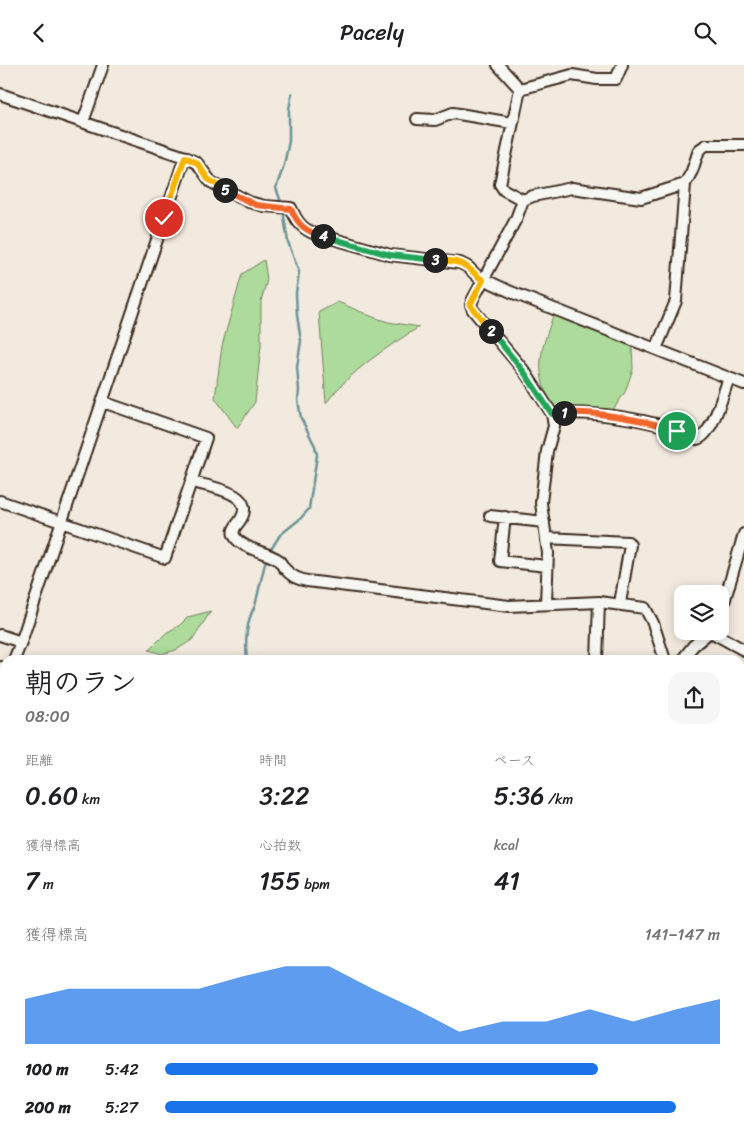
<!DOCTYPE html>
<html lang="ja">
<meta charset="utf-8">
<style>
:root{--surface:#fff;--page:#f6f6f6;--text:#202124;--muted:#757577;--accent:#1a73e8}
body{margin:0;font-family:Sriracha,"Klee One",sans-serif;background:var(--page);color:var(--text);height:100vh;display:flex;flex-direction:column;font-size:19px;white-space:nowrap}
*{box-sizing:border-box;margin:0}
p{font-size:16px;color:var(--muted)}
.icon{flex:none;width:28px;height:28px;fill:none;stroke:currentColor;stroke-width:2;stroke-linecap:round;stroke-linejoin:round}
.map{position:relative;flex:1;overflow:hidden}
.details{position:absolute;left:0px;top:590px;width:745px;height:481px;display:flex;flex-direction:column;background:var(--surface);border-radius:15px 15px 0 0;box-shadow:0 2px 12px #0003}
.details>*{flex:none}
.tools{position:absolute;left:674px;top:520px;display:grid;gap:10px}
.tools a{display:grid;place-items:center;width:55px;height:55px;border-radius:10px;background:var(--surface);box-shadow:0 2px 12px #0003;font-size:25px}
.pin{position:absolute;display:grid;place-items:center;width:42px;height:42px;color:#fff;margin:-21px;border:2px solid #fff;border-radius:50%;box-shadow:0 1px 5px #0007}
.km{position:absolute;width:25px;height:25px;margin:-12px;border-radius:50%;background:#222;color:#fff;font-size:14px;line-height:25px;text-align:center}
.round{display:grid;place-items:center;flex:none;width:52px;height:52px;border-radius:15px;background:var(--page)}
.overview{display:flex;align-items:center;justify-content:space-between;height:85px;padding:0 25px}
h1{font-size:28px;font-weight:600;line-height:38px}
.figures{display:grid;grid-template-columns:repeat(3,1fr);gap:8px;height:85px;padding:5px 25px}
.figures div{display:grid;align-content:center}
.figures b{font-size:25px;font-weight:600}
.figures small{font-size:14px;font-weight:400}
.figures p{font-size:14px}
.chart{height:140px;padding:10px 25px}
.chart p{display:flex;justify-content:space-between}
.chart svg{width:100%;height:90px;margin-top:5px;fill:var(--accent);opacity:.7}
ul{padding:0 25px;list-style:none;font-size:16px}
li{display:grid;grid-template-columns:80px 60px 1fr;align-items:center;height:38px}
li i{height:12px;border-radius:6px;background:var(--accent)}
header{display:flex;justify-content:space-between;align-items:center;height:65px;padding:0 25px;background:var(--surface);font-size:22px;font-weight:600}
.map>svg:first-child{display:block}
.green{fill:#acdb9b;stroke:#74825c}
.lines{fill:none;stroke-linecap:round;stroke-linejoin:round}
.stream{stroke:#6b9594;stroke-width:2.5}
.minor-casing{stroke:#3b2a1e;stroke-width:14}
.major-casing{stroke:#3b2a1e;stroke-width:16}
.highway-casing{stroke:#3b2a1e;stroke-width:18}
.minor{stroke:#f6f6f2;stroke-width:10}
.major{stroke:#f6f6f2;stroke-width:12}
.highway{stroke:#f6f6f2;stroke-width:14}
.split-1-casing{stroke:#fff;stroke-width:10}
.split-2-casing{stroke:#fff;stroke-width:10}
.split-3-casing{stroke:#fff;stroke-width:10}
.split-4-casing{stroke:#fff;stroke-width:10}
.split-5-casing{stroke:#fff;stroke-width:10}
.split-6-casing{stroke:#fff;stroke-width:10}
.split-1{stroke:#f0652b;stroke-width:6}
.split-2{stroke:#22a559;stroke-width:6}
.split-3{stroke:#f5b400;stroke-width:6}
.split-4{stroke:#22a559;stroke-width:6}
.split-5{stroke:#f0652b;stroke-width:6}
.split-6{stroke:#f5b400;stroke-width:6}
</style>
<header><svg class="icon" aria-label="back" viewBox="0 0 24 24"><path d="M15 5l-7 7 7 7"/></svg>Pacely<svg class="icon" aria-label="search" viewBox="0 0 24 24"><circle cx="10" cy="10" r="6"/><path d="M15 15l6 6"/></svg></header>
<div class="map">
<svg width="744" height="1071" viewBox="0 0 744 1071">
<rect width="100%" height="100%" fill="#f2e9df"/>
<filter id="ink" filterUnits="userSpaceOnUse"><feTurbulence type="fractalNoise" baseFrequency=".02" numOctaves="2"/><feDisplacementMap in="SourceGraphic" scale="10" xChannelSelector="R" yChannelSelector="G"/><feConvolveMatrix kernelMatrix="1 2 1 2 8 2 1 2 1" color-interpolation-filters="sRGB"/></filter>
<g filter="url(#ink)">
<path class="green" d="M264,195L267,215L261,236V280L255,337L237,363L215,333L222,281L242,209Z
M338,237L373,252L388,257L419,262C386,283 350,306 326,338L319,247Z
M554,247L609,261L632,281L633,304L625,327L611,348L554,344C545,331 539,310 541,294C542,279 550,262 554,247Z
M211,546L192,575L176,585L162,589L149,585L166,568L180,560L188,552Z"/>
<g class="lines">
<path class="stream" d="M281,137L276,123L284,100L289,76V44L292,28
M270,486L280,470L300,454L309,444L317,390L315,381L301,353L298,335L299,325L297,302L301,276L297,250L296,228L299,207L288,177L284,152L285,146
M247,595C245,578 246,556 255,541L266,494
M0,922L5,925"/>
<defs>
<path id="minor" d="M498,0L520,24L500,119L504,125L523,135
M520,24L572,10L597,14H616L622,0
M0,29L185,92L197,98L211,117L249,137L264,141L291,143C296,155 301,163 313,168L390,190L460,198L468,202L477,211L511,227L744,319
M417,54L435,55L453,48L512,58
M83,57L103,0
M656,284L676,236L685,119
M552,349C590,346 631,352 668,362C678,365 687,371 697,374C713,370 723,328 729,313
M192,417C210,422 260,428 239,457C236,461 232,465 234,470C239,483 266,487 277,494C280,496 282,500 284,503C291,511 297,514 307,516L509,541L599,537L645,543L653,558L665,595
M0,436L165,493L206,373L103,337
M490,451L544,457
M505,452L500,496L547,501
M546,473L628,477L630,480L620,538
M546,538L548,488L541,438L547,386L554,361L552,349L525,307L473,245L471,240L473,234L516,154L523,135L533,131L572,123L641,133L685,119L692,106L699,85L706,80H744
M720,551L744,469
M711,567L744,585
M0,570L21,577L185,92
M14,595L21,577
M597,595L599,537
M682,595L693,581L711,566
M0,638L5,623
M0,786L5,789
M740,939L744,931
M740,967L744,969
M0,1030L5,1034
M73,1066L87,1071
M204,1066L214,1071
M290,1066L292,1071
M310,1071L311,1066
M429,1071L431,1066
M533,1071L535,1066
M667,1071L669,1066"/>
<path id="major" d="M740,888L744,880
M606,1071L611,1066"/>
<path id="highway" d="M0,604L5,605
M740,693L744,694
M740,717L744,718
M740,750L744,751"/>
</defs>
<use href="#minor" class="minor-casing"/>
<use href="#major" class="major-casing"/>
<use href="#highway" class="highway-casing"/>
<use href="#minor" class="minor"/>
<use href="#major" class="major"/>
<use href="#highway" class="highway"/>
</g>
</g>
<g class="lines" filter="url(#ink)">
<defs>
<path id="split-1" d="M564,348C595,346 648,355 677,366"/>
<path id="split-2" d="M491,266L524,307L552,349L564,348"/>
<path id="split-3" d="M435,195C446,196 458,195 467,202C473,206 476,211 483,215L470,240L491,266"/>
<path id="split-4" d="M323,171L390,190L435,195"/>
<path id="split-5" d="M225,125L256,140L291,144C298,160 306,167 323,171"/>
<path id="split-6" d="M164,153L185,92L197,98L208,114L225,125"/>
</defs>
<use href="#split-1" class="split-1-casing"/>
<use href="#split-2" class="split-2-casing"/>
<use href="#split-3" class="split-3-casing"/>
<use href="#split-4" class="split-4-casing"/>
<use href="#split-5" class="split-5-casing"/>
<use href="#split-6" class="split-6-casing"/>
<use href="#split-1" class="split-1"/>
<use href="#split-2" class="split-2"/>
<use href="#split-3" class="split-3"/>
<use href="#split-4" class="split-4"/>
<use href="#split-5" class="split-5"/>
<use href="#split-6" class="split-6"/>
</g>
</svg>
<div class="tools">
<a><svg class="icon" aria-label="layers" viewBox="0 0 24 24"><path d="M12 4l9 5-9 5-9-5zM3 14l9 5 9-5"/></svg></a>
</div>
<div class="pin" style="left:677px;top:366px;background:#1e9e55"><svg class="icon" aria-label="arrive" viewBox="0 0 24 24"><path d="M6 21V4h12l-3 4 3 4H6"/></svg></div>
<div class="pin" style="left:164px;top:153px;background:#d93025"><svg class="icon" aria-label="check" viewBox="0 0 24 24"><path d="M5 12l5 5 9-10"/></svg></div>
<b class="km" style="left:564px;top:348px">1</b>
<b class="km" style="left:491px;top:266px">2</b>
<b class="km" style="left:435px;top:195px">3</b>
<b class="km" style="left:323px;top:171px">4</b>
<b class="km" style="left:225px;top:125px">5</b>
<section class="details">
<div class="overview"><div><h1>朝のラン</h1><p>08:00</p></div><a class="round"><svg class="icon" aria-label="share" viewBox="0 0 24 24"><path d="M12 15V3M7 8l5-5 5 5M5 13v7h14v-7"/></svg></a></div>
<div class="figures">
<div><p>距離</p><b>0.60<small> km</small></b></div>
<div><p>時間</p><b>3:22</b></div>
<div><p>ペース</p><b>5:36<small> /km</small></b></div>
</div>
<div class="figures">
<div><p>獲得標高</p><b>7<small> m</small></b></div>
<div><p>心拍数</p><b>155<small> bpm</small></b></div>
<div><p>kcal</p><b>41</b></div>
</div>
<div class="chart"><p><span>獲得標高</span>141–147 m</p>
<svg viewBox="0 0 160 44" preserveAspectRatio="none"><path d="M0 44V22L10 17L20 17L30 17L40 17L50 11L60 6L70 6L80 17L90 27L100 38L110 33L120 33L130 27L140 33L150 27L160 22V44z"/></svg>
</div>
<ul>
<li><b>100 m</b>5:42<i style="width:78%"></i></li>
<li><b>200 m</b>5:27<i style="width:92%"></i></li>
</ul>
</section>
</div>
